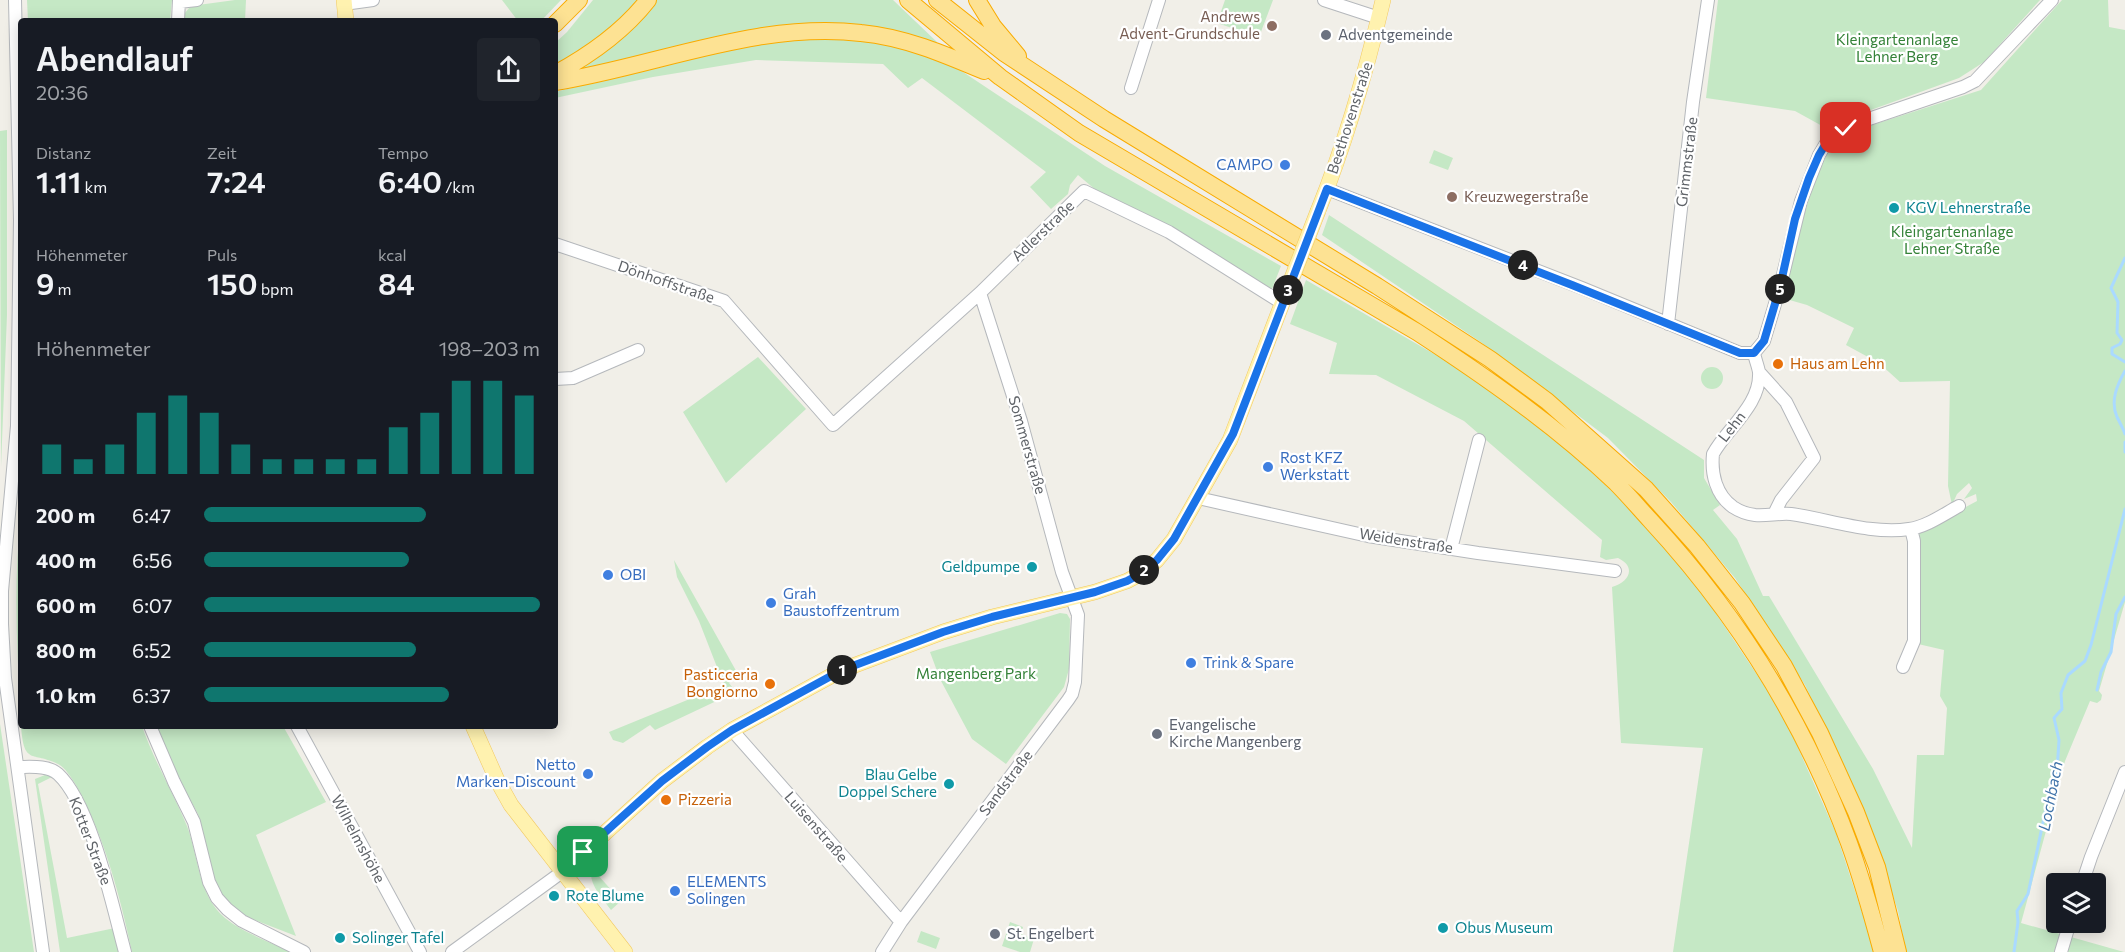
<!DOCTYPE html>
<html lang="de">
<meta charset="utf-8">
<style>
:root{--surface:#171b24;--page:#20242c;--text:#f1f3f6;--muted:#9ea1a6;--accent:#0f766e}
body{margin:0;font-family:Commissioner,sans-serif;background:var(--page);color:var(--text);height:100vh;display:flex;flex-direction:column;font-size:22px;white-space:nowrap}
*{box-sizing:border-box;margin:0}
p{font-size:20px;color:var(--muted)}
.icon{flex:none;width:33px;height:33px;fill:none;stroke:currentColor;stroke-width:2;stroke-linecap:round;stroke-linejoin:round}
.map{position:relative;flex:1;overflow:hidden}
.drawer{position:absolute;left:18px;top:18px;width:540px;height:711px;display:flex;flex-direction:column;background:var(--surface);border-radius:6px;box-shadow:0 3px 15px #0003}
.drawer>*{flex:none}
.tools{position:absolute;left:2046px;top:873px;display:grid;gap:12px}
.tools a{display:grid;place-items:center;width:60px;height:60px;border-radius:6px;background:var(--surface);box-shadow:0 3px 15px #0003;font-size:30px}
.pin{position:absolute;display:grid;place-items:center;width:51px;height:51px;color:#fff;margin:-26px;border-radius:12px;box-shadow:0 3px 9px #0006}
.km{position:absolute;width:30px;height:30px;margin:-15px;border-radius:50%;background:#222;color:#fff;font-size:16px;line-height:30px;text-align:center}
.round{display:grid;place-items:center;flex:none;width:63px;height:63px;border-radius:6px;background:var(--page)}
.head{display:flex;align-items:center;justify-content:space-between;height:102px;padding:0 18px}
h1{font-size:33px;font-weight:600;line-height:45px}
.stats{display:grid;grid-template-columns:repeat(3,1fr);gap:9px;height:102px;padding:6px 18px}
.stats div{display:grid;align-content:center}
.stats b{font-size:30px;font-weight:600}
.stats small{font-size:16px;font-weight:400}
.stats p{font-size:16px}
.chart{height:168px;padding:12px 18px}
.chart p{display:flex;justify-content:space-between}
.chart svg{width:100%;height:108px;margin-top:6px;stroke:var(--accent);stroke-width:6}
ul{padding:0 18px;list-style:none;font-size:20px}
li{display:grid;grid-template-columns:96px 72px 1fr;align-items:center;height:45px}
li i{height:15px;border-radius:8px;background:var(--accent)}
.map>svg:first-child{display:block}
.green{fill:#c5e8c5}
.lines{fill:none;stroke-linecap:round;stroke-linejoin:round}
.stream{stroke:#aadaff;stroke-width:3}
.minor-casing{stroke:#b5b8bc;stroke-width:14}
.major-casing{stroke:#f2c960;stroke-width:16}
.highway-casing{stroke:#f9ab00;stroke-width:18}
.minor{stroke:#fff;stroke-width:12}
.major{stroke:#fff2af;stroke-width:15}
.highway{stroke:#fde293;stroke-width:16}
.major-bridge-casing{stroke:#f2c960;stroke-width:16;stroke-linecap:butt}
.major-bridge{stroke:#fff2af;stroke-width:15}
.route-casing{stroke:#fff;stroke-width:12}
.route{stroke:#1a73e8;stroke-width:8}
.education-dot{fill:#8d6e63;stroke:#fff;stroke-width:2}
.worship-dot{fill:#6b7280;stroke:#fff;stroke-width:2}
.shop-dot{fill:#3f7fe0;stroke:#fff;stroke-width:2}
.culture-dot{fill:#0f9aa8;stroke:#fff;stroke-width:2}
.food-dot{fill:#e8710a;stroke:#fff;stroke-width:2}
.labels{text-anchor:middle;stroke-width:4.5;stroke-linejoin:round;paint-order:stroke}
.education-label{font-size:15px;fill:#785e54;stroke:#fff;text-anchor:end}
.worship-label{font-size:15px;fill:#5b616d;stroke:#fff;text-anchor:start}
.park-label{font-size:15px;fill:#348238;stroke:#fff}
.street-label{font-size:15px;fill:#5f6368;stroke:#fff}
.shop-label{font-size:15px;fill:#366cbe;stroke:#fff;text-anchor:start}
.culture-label{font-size:15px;fill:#0d838f;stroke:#fff;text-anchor:start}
.food-label{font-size:15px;fill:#c56008;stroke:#fff;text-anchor:start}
.water-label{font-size:16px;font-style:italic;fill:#4174aa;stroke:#fff}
</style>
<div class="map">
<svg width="2125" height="952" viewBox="0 0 2125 952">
<rect width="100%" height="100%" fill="#f1efe8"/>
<path class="green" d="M27,0H172L170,21H28Z
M235,0H246L245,21H184L185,13L189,8L198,5Z
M502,0H561L541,21H518Z
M593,0H640L601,38L555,66V43L567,32Z
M657,0H893L937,42L936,43L871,29L659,54L575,70L638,23Z
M1225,0H1273L1259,37L1217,23Z
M1718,0H2040L1984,62L1959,78L1824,127L1795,111L1706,98Z
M2062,0H2108L2109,27L2125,30V602L2099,691L2102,695L2101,700L2097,703L2090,701L2065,761L2021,923L2124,952H1906L1898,911L1871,829L1805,685L1735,578L1671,502L1608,438L1482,343L1322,235L1329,215L1704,460V478L1720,505L1713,510L1737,539L1763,596H1769L1873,769L1912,848L1917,755H1944L1947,708L1940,696L1944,650L1918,644V537L1921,531L1977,501L1976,494L1964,499L1972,488L1969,483L1957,494L1952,505L1948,486L1950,381L1900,382L1879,363L1846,345L1854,328L1807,305L1786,299L1790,286L1788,277C1797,246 1812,169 1833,147C1840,139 1850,134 1860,129L1981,90Z
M794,40H871L932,56L960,70L1105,166L1281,266L1272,289L1173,229L1097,191L1078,175L1070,185L1068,194L1051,209L1030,187L1046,172L922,78L908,88L883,64L756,60L653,77L555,98V92L748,45Z
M7,130V315L1,467L0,131Z
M1434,150L1453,158L1448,170L1429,163Z
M1306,280L1455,366L1523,415L1574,456L1619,498L1678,564L1713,609L1782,712L1836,833L1875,952H1673L1703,748L1621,743L1612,587C1629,582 1637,567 1618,558L1606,560L1600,557L1602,540L1464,421L1376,375L1329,374L1337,343L1290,324Z
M758,357L806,409L726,483L683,412Z
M1701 378a11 11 0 1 1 22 0a11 11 0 1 1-22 0Z
M21,515V719C17,651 13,584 21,515Z
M674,560L739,676L729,683L735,691L727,696L655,730L650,725L623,743L613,740L609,732L724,685L699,621L677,577Z
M1060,613L1067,614L1070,619L1069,669L1064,687L1006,764L972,739L940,679L930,652Z
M0,724L34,952H0Z
M21,726H142C154,761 173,792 187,826C199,858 198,895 225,918C243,933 269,941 290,952H132C120,896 104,835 76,785C71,778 66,768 58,764C32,751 24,766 21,726Z
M156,726H283L326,802L256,835L296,936L247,917L229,905L217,887L213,876L198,814L176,774Z
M45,775L52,777L38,784L67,938L115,928L121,952H60L35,779Z
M595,860L605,868L598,875L621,901L611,910C600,895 583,879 595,860Z
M1010,922L1023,927L1021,934L1034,939L1030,952H1020L1002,946Z
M921,931L940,938L936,949L917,942Z"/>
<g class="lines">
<path class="stream" d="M2125,258L2111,288L2118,302L2117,333L2122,340L2120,344L2112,348V354L2125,362
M2125,371C2117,385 2110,401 2117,417C2120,423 2123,428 2125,434
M2125,452V442
M2097,690L2101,672L2111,652L2116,614L2125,597
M2014,952L2018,922L2017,911L2028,894L2050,789L2057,772L2059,740L2054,718L2062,709L2061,693L2068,675L2085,661L2091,645L2125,509"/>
<defs>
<path id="minor" d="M15,0L20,220L17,426L2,591V624L5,678L43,952
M1324,0L1379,18
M179,2L197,0
M344,4L373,0
M178,21L179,0
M1131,88L1159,0
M1327,189L1582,288L1740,353H1754L1764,341L1780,287L1801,201L1819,155L1828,140L1860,122L1963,87L1975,81L2052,0
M555,244L724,301L833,425L980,293L1084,191L1169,232L1282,303
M1668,324L1693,102L1708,0
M1754,353C1755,359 1758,366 1759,372C1761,405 1727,428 1713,454C1711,474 1716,495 1733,507C1739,511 1747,514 1755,515C1767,516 1779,513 1791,514C1828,519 1872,535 1909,529C1926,527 1944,514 1959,506
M1759,372L1786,402L1814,458L1781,500L1774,514
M555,379L573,378L638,350
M1198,498L1368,536L1478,553L1615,571
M1451,549L1479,440
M1903,667L1914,641V541L1911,529
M150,726L174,782L194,822L209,882L217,898L227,909L242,921L304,952
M297,726L420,952
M732,730L901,922
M18,767C30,767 48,765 58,774C91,804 113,908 125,952
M2082,884L2091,857L2125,772
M452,952L562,872
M882,952L901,922L1068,700L1072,694L1075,682L1078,615L1062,572L1021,421L980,293
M2061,952L2070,922"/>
<path id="major" d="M344,0L346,21
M1318,211C1346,142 1366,72 1383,0
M473,726L497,780L511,805L625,952
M562,872L662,781L707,747L732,730L842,670L943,632L992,617L1095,592L1127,581L1140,574L1157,560L1174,539L1230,440L1285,296"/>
<path id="highway" d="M908,0L1000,77L1079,133L1417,332C1486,377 1556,426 1616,483C1628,495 1639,508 1650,520C1737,614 1805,723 1849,843C1862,879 1872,915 1882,952
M937,0L1004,53L1104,119L1377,286L1490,359L1547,401L1646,489L1697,546L1742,603L1784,666L1820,733L1856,812L1877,867L1898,952
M977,0L993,26L1018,56
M555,24L579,0
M555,74C590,55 623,32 648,0
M555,82C656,66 757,21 861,33C904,37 944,54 984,71"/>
</defs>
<use href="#minor" class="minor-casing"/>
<use href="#major" class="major-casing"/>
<use href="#highway" class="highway-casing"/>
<use href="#minor" class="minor"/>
<use href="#major" class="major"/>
<use href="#highway" class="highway"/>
<defs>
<path id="major-bridge" d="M1285,296L1318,211"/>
</defs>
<use href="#major-bridge" class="major-bridge-casing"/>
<use href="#major-bridge" class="major-bridge"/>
</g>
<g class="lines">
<defs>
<path id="route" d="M583,852L662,781L707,747L732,730L842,670L943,632L992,617L1095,592L1127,581L1140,574L1157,560L1174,539L1233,434L1327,189L1572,285L1740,353H1754L1764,341L1780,287L1795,219L1809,178L1819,155L1828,140L1846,128"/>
</defs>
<use href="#route" class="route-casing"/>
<use href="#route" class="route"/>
</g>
<g class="education-dot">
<circle cx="1272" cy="26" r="6"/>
<circle cx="1452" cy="197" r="6"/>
</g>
<g class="worship-dot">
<circle cx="1326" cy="35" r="6"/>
<circle cx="1157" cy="734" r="6"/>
<circle cx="995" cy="934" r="6"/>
</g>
<g class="shop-dot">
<circle cx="1285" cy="165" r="6"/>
<circle cx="1268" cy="467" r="6"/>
<circle cx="608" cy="575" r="6"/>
<circle cx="771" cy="603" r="6"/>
<circle cx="1191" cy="663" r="6"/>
<circle cx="588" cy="774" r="6"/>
<circle cx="675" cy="891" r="6"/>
</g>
<g class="culture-dot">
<circle cx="1894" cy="208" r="6"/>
<circle cx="1032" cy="567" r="6"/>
<circle cx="949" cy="784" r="6"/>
<circle cx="554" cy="896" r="6"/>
<circle cx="1443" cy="928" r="6"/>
<circle cx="340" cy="938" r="6"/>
</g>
<g class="food-dot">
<circle cx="1778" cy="364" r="6"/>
<circle cx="770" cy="684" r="6"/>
<circle cx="666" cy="800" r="6"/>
</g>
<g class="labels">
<g class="education-label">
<text x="1260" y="22">Andrews<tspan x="1260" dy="17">Advent-Grundschule</tspan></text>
<text x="1464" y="202" text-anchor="start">Kreuzwegerstraße</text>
</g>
<g class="worship-label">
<text x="1338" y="40">Adventgemeinde</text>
<text x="1169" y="730">Evangelische<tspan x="1169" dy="17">Kirche Mangenberg</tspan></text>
<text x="1007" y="939">St. Engelbert</text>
</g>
<g class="park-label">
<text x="1897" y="45">Kleingartenanlage<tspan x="1897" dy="17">Lehner Berg</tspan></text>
<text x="1952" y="237">Kleingartenanlage<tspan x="1952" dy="17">Lehner Straße</tspan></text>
<text x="976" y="679">Mangenberg Park</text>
</g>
<g class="street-label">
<text transform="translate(1350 118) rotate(-72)" y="5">Beethovenstraße</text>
<text transform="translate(1687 162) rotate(-83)" y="5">Grimmstraße</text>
<text transform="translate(1043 231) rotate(-44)" y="5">Adlerstraße</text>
<text transform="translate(666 282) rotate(19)" y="5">Dönhoffstraße</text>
<text transform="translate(1732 427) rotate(-52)" y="5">Lehn</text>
<text transform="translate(1027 445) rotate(74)" y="5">Sommerstraße</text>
<text transform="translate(1406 541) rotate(9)" y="5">Weidenstraße</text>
<text transform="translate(1006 783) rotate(-53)" y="5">Sandstraße</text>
<text transform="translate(816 827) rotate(49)" y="5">Luisenstraße</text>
<text transform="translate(358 839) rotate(62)" y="5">Wilhelmshöhe</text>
<text transform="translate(90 841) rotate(69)" y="5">Kotter Straße</text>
</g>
<g class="shop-label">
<text x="1273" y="170" text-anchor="end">CAMPO</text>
<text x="1280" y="463">Rost KFZ<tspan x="1280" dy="17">Werkstatt</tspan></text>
<text x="620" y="580">OBI</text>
<text x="783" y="599">Grah<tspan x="783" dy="17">Baustoffzentrum</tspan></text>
<text x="1203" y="668">Trink &amp; Spare</text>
<text x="576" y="770" text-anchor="end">Netto<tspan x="576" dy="17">Marken-Discount</tspan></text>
<text x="687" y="887">ELEMENTS<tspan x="687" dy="17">Solingen</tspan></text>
</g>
<g class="culture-label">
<text x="1906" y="213">KGV Lehnerstraße</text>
<text x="1020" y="572" text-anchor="end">Geldpumpe</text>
<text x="937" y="780" text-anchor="end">Blau Gelbe<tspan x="937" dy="17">Doppel Schere</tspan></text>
<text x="566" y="901">Rote Blume</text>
<text x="1455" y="933">Obus Museum</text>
<text x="352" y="943">Solinger Tafel</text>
</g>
<g class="food-label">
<text x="1790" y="369">Haus am Lehn</text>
<text x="758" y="680" text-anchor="end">Pasticceria<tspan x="758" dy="17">Bongiorno</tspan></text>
<text x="678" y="805">Pizzeria</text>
</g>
<g class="water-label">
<text transform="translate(2050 796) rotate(-79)" y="6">Lochbach</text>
</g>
</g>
</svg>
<div class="tools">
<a><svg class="icon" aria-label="layers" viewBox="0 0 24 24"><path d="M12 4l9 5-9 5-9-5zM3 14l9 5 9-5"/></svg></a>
</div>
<div class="pin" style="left:583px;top:852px;background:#1e9e55"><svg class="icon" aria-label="arrive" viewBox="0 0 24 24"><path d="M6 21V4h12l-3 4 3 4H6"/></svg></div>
<div class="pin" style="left:1846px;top:128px;background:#d93025"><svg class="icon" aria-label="check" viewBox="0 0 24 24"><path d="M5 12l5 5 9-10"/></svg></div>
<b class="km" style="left:842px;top:670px">1</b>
<b class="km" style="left:1144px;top:570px">2</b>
<b class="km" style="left:1288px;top:290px">3</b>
<b class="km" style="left:1523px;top:265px">4</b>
<b class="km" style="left:1780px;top:289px">5</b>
<section class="drawer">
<div class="head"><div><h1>Abendlauf</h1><p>20:36</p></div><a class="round"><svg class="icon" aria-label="share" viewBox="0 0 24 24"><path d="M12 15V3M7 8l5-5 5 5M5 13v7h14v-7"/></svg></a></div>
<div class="stats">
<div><p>Distanz</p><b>1.11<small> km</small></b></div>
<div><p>Zeit</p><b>7:24</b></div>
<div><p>Tempo</p><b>6:40<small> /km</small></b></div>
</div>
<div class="stats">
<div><p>Höhenmeter</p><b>9<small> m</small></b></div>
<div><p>Puls</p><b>150<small> bpm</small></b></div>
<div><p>kcal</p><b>84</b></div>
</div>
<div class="chart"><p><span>Höhenmeter</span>198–203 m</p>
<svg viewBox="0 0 160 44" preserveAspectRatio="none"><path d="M5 44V32M15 44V38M25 44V32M35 44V19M45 44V12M55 44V19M65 44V32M75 44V38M85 44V38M95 44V38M105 44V38M115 44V25M125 44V19M135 44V6M145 44V6M155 44V12"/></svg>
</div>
<ul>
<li><b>200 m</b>6:47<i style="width:66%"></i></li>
<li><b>400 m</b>6:56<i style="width:61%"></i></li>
<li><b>600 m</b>6:07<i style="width:100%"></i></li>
<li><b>800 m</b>6:52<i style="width:63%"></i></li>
<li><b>1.0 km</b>6:37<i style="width:73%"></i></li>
</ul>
</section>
</div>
